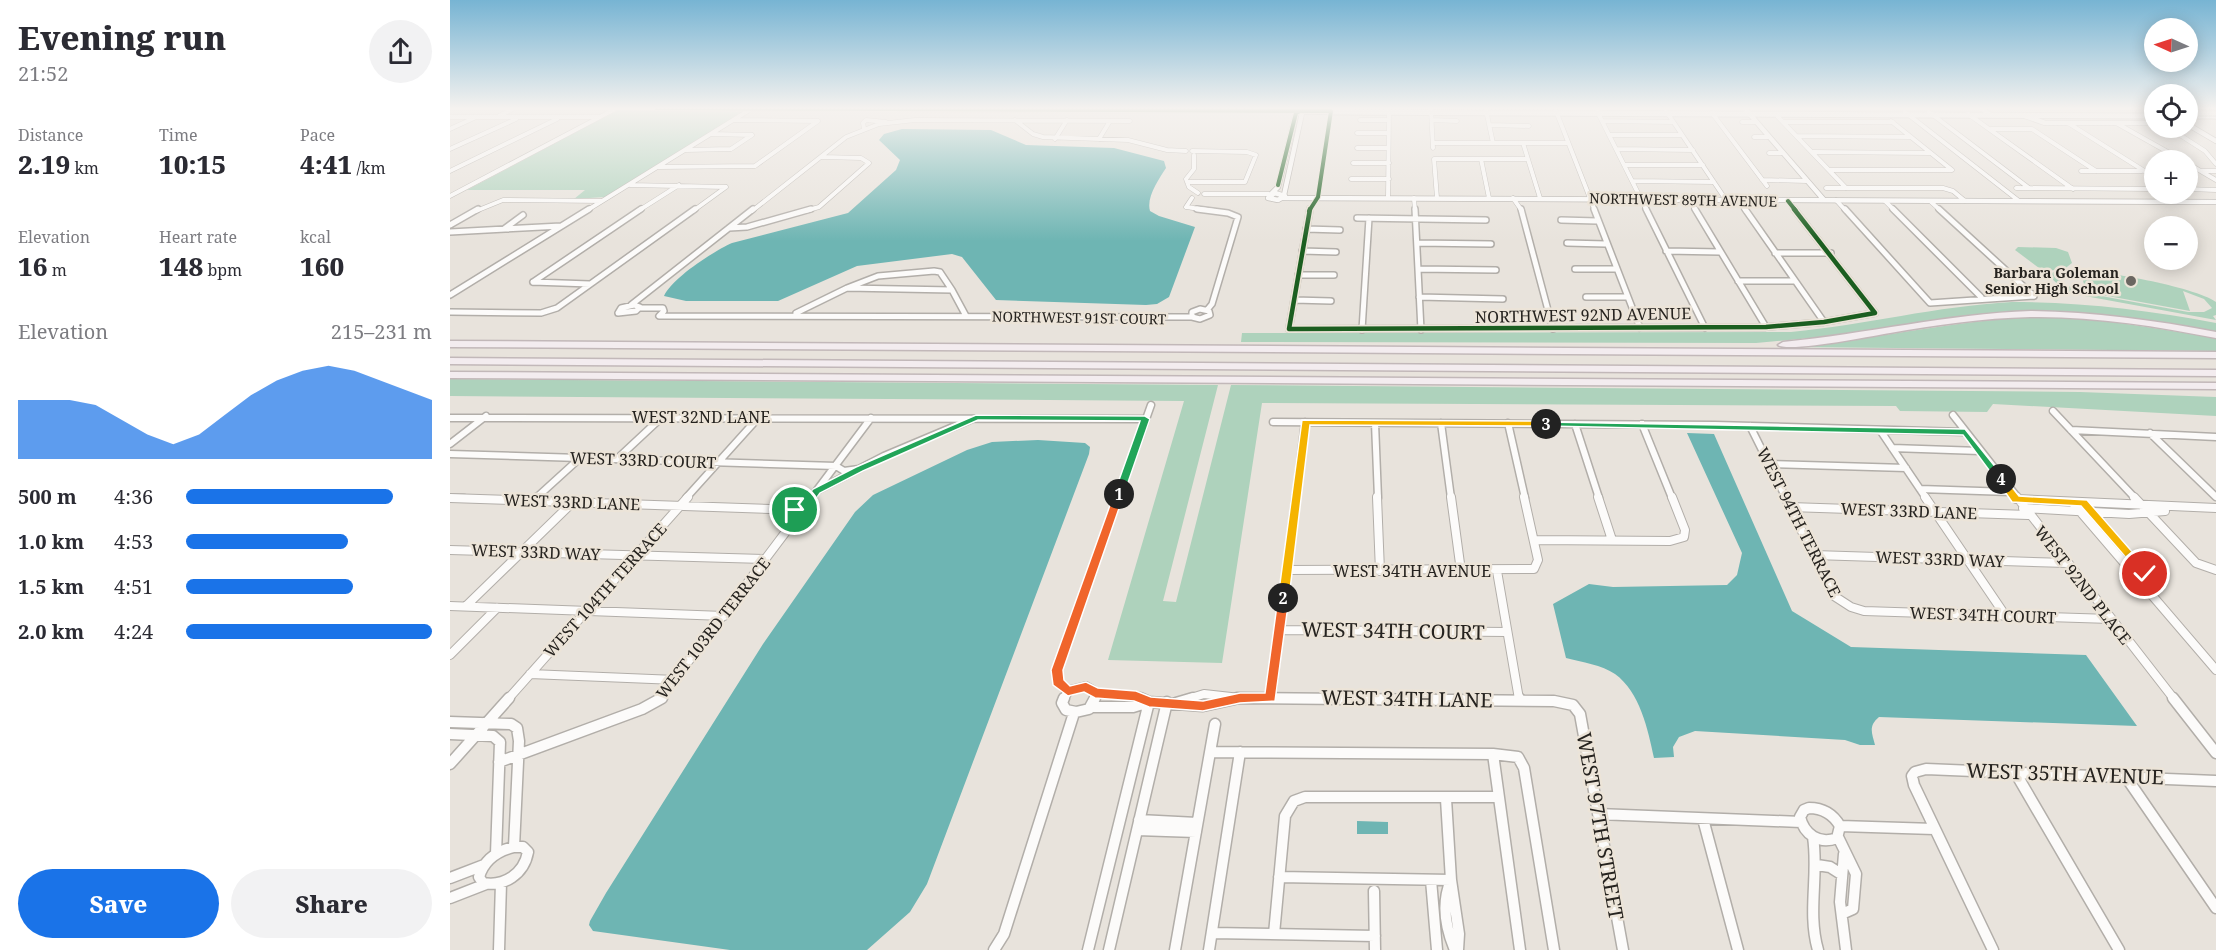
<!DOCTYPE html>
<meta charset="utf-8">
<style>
:root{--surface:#fff;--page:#f2f2f3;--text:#2b2b33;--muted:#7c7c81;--accent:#1a73e8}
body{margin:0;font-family:"Noto Serif",serif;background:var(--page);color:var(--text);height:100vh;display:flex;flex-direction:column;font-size:22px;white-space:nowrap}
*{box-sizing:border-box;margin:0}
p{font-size:20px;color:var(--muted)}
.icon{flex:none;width:33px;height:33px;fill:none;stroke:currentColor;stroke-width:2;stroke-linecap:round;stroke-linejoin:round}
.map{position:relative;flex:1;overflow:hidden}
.side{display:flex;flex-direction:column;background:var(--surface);width:450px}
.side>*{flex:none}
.needle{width:39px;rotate:273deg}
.buttons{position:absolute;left:1694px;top:18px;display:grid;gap:12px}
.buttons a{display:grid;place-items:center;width:54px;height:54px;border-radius:50%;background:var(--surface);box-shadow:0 3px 15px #0003;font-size:30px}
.pin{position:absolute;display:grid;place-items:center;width:51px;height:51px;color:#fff;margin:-26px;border:3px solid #fff;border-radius:50%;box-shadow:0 2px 6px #0007}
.km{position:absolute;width:30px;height:30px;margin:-15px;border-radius:50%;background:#222;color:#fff;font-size:16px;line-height:30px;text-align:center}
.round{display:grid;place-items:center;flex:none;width:63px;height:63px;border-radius:32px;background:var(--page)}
.summary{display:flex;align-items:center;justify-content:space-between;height:102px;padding:0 18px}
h1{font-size:33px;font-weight:800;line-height:45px}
.stats{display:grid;grid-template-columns:repeat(3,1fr);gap:9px;height:102px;padding:6px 18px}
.stats div{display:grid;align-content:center}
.stats b{font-size:26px;font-weight:800}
.stats small{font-size:16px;font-weight:400}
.stats p{font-size:16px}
.chart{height:168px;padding:12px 18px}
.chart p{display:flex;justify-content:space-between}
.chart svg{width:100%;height:108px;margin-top:6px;fill:var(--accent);opacity:.7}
.button{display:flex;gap:12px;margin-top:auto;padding:12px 18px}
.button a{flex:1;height:69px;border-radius:36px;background:var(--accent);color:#fff;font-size:24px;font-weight:800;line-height:69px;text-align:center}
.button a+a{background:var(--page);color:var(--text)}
ul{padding:0 18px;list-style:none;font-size:20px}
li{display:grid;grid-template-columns:96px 72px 1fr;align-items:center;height:45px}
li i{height:15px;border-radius:8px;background:var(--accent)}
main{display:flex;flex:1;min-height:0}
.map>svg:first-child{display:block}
.green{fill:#aed2bc;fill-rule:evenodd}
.water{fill:#6eb5b3}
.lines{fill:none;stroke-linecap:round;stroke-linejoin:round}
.minor-far4-casing{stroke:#b2aea9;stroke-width:5}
.minor-far3-casing{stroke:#b2aea9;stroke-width:8}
.minor-far2-casing{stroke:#b2aea9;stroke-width:9}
.minor-far1-casing{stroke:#b2aea9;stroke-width:10}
.minor-casing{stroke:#b2aea9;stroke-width:13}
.tertiary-casing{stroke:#b2aea9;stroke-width:6}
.secondary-casing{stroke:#b2aea9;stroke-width:7}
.motorway-casing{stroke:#c2b8b9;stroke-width:3}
.minor-far4{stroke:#fcfbfa;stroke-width:4}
.minor-far3{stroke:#fcfbfa;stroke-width:5}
.minor-far2{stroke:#fcfbfa;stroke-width:6}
.minor-far1{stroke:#fcfbfa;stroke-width:8}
.minor{stroke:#fcfbfa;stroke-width:10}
.tertiary{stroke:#fcfbfa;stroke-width:4.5}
.secondary{stroke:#fcfbfa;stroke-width:5}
.motorway{fill:#f3ecef;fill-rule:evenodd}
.secondary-bridge-casing{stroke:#b2aea9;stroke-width:7;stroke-linecap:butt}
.secondary-bridge{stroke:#fcfbfa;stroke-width:5}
.cycleway-far1-casing{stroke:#ece4d8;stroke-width:6}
.cycleway-casing{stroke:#ece4d8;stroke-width:8}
.cycleway-far1{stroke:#1b5e20;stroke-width:4}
.cycleway{stroke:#1b5e20;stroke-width:4.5}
.split-1{fill:#22a559;stroke:#fff;stroke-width:1.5}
.split-2{fill:#f0652b;stroke:#fff;stroke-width:1.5}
.split-3{fill:#f5b400;stroke:#fff;stroke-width:1.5}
.split-4{fill:#22a559;stroke:#fff;stroke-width:1.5}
.split-5{fill:#f5b400;stroke:#fff;stroke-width:1.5}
.poi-dot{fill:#6a6661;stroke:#ece4d8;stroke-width:2}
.labels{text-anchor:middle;stroke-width:5;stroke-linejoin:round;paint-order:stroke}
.far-street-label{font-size:14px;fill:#26231f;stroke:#ece4d8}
.far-poi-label{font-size:14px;font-weight:bold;fill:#26231f;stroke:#ece4d8;text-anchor:end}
.street-label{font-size:16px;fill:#26231f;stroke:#ece4d8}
.near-street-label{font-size:20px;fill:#26231f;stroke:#ece4d8}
</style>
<main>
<section class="side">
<div class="summary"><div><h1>Evening run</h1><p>21:52</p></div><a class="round"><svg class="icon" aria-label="share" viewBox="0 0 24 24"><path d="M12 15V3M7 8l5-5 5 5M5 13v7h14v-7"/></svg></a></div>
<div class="stats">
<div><p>Distance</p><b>2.19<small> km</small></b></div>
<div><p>Time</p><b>10:15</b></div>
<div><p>Pace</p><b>4:41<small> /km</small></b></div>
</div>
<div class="stats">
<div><p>Elevation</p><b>16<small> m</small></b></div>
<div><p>Heart rate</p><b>148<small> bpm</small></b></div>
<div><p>kcal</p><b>160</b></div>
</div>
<div class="chart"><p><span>Elevation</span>215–231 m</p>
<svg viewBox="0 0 160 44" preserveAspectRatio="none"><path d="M0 44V20L10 20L20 20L30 22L40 28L50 34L60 38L70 34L80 26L90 18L100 12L110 8L120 6L130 8L140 12L150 16L160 20V44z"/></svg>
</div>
<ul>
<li><b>500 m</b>4:36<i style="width:84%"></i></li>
<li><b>1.0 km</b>4:53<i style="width:66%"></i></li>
<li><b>1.5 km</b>4:51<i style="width:68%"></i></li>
<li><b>2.0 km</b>4:24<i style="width:100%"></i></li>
</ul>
<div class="button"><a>Save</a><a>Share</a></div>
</section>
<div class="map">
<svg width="1766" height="950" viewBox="0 0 1766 950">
<rect width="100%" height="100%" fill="#e8e3dc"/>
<path class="green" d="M168,110L293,112L155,197L124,199L135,190H17Z
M1568,247L1606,248L1618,252L1622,263L1613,270C1642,268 1743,286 1766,302V315L1763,316L1766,320L1613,292V289L1601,278V274L1606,270L1593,271L1565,250ZM1615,273H1631L1636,292L1740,311L1733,291L1754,299L1762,308L1754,312H1738L1635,293L1611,283L1609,276Z
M1562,302C1631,302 1698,310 1766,323V333L1724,325L1565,312L1516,316L1405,334L1306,343L791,342L792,333L1341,332C1415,325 1487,306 1562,302Z
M1590,317L1651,320L1755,336L1766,338V351L1336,347C1421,341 1505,319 1590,317Z
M0,379L768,385L713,601L726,602L781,385L1630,392L1766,397V416L1543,404L1537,412L1450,411L1446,406L812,403L772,663L658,660L734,401L0,396Z"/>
<path class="water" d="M452,129L541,130L576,145L664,148L714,161L716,168C709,179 696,197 700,211L709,216L745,227L719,297L707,304L696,305L546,300L512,257L502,254L407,266L328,301H236L214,296C222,278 264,251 282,243L398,213L446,170L450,160L429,140L434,134Z
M1237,433L1264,434L1342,611L1401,647L1636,655L1687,726L1429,717C1418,726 1422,733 1425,745H1410L1395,740L1245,731L1229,737L1223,747L1224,757L1204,758C1198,730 1190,692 1165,674C1152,665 1132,662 1116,658L1103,604L1139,584L1163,587L1277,585L1287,575L1292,553Z
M588,440L635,443L640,447L639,454L477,884L460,912L417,950H280L143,931L139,925L140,921L156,893L313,644L405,512L423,495L517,450L542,442Z
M907,821L938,822V834H907Z"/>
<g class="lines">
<defs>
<path id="minor-far4" d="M981,110L983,148
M1036,110L1043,143
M1106,111L1145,211
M1147,111L1197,211
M1216,111L1276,200
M1455,112L1569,201
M1479,112L1579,188
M1262,113L1317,186
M1518,114L1623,189
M49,116L65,108
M0,117H150
M1328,117L1396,188
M284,120L368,121
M565,120L583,134L593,137L678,140L717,150L736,151
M910,120H938
M982,120L1007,121
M1152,121L1223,122
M1441,121L1502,170
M1292,122H1306
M1333,122H1443
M1618,123L1704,177
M1668,124L1732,160
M1040,125L1079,126
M414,128L413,123L416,120L436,122
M1719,128L1755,151L1766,164
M0,129L24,118
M1541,129H1582L1646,171
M907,133H938
M262,134L302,135
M1159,135H1232
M1347,136L1461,137
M1304,137H1319
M605,139L617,120
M649,139L660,121
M984,143H1118
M1073,143L1090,198
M907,148H938
M0,149L66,119
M1166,149L1243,150
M236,150L281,149L302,135
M1363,152L1480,153
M1319,153H1333
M744,155V169L736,179L739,187L748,193
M1031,159L1039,198
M903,163H939
M1737,163L1766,180
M1174,165H1253
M209,167L305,166L368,121
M1379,170H1502
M0,171L107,119
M1631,171H1692
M1751,171H1766
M901,179H939
M1312,180L1357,181
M1183,181L1264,182
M737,182H795L806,155L797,152L742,151
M180,185L276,187
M1376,188H1493L1503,191L1515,201
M1566,188L1704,189
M1737,189L1766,190
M754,194H819
M0,196L167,108
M938,197L939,110
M742,198L736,207L764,211
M964,198L965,211
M987,198L984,159H1078
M1063,198L1072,211
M1239,199L1246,211
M1386,200L1396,211
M1289,201L1296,211
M1338,201L1346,211
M1435,201L1445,211
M1480,201L1491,211
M26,211L53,200L152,201
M136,211L301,109
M188,211L229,185
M243,211L276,187
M302,211L396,137L429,124L465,120L680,121
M355,211L369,207L419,163L411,158L373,157
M859,211L868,197L881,111"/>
<path id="minor-far3" d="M747,209L778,213L788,217L762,304L757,310
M860,209L839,329L1316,327L1374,322L1425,313L1344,209
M965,209L971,330
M1071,209L1103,329
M1144,209L1190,328
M1196,209L1255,328
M1245,209L1316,327
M1295,209L1374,322
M1395,209L1480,303L1584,296
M1443,209L1531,297
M1489,209L1584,296
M907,218L1036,220
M1111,220L1147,221
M0,225L28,209
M279,228L297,227L361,209
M54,229L73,215
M856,229L890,230
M0,232L111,226
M967,243L1041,244
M1117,243L1156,244
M852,251L886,252
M1216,251L1270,252
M1325,253H1381
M968,269L1046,270
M1125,269H1166
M848,275H884
M1288,281H1345
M83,282L191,209
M83,282L140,284
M397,288L428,276L484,271L490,272L502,290
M0,295L139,209
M969,297L1053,299
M1136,297H1177
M844,300L881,301
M181,305L303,209
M184,305L190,307L186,311L168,313L171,308Z
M189,308H213L214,311L209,316L742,317
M750,309L759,311L760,315L750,319L742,317V312Z
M0,312L91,313L107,308L245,209
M346,313L397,288L502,290L516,316
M912,330L919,218"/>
<path id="minor-far2" d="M1603,411L1685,498
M1503,415L1568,498
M0,418L695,419
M823,422L1265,425L1515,432
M925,423L928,498
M991,423L1001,498
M1058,423L1075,498
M1125,424L1149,498
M1192,424L1222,498
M1300,426L1336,498
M1430,430L1476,498
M1621,430L1766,437
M1700,433L1766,497
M0,444L36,416
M1442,448L1530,451
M0,454L386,466L394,471L409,469
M167,459L212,417
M1319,464L1456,468
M1470,489L1560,492
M368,490L434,456L522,419
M0,498H14
M86,498L130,458
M236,498L309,417
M361,498L421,418
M668,498L701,405
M846,498L855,422"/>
<path id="minor-far1" d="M927,497L930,571
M1001,497L1011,571
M1148,497L1162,540
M1335,497L1384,596L1401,607L1414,611L1661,619
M1475,497L1555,615
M1567,497L1724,699
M1684,497L1746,563L1766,570
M0,498L352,510
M1566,499L1766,508
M83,501L87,497
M1622,502L1766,670
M1340,507L1578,515
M1573,508L1679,514L1715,511
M1640,510L1695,574
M1084,540L1220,541L1234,537L1235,530L1222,497
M0,550L316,559
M1364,555L1617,563
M837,570L1084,569L1088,560L1074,497
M1047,571L1069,699
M0,606L274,616
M16,606L123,502
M829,630L1057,632
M0,655L47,608
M80,674L226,680
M618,691L608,682L607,671L668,497
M645,693L686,696L693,699
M821,698L846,497
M58,699L238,497
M210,699L362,497
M613,699L620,690L636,686L643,690L645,699
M738,699L754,694L790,698L910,699"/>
<path id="minor" d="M614,698L612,703L616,710L626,712L639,709L645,698
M690,698L699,702
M787,698L1104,701L1123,705L1130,714L1173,950
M1069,698V700
M1723,698L1766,753
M726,703L743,698
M641,707H683L699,702L753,706L785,699
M0,722L61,724L67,728L69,741L64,847
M0,734L43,736L50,742L46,854
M760,752L1043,754L1068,757L1074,768L1104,950
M1043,754L1070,950
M49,762L192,709L212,698
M0,764L59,698
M1565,772L1669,950
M1676,777L1766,908
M996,799L1001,880L1009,934L1008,950
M1359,808C1373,808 1383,814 1390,826L1387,838C1369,845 1354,834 1350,817L1354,810Z
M1148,814L1351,822
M1253,819L1288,950
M689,820L747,823
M1390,826L1484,829
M687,830L746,832
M1363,837C1369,875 1357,912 1368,950
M1388,837L1406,874L1403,909L1394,913
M64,847H73L78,852C74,874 54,887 33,883L29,877C34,860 47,851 64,847Z
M1394,854L1390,902L1396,950
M1367,865L1380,867L1391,874
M829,877L1001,880
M0,878L34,865
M981,880L987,950
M1001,880C991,904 995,927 1005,950
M924,891L925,950
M0,898L36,884
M762,933L925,936
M824,934L835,816L844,801L855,797H1048
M49,950L51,883
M544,950L554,934L624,713
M638,950L699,702
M659,950L717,702
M725,950L765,724
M759,950L790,752
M1543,950L1464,785L1462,776L1465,772L1476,769L1766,781"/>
<path id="tertiary" d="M30,108H62
M97,108H167
M206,108L850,111
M1530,108L1539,114
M1297,111L1374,200
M1572,115L1595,123H1704
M1737,124L1766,141
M822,193L828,187L846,113L850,111
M825,193L835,196L828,200L818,198Z
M834,195L852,113L850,111
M833,198L1766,202"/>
<path id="secondary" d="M850,108V111L888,112L1704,116
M1737,116H1766"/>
<path id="motorway" d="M1748,108H1756L1766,113V118Z
M1581,311C1643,312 1704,320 1766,332V338C1705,326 1643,316 1580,317C1533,318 1486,325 1440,333C1422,336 1338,353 1328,345L1333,342C1416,334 1497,314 1581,311Z
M0,341L1766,352V358L0,347Z
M0,358L1766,370V376L0,364Z
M0,372L1766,383V389L0,378Z"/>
</defs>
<use href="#minor-far4" class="minor-far4-casing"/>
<use href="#minor-far3" class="minor-far3-casing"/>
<use href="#minor-far2" class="minor-far2-casing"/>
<use href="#minor-far1" class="minor-far1-casing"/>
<use href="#minor" class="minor-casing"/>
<use href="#tertiary" class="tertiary-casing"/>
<use href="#secondary" class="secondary-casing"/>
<use href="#motorway" class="motorway-casing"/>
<use href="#minor-far4" class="minor-far4"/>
<use href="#minor-far3" class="minor-far3"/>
<use href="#minor-far2" class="minor-far2"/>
<use href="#minor-far1" class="minor-far1"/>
<use href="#minor" class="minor"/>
<use href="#tertiary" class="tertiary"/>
<use href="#secondary" class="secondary"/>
<use href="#motorway" class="motorway"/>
<defs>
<path id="secondary-bridge" d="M1742,113H1766"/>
</defs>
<use href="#secondary-bridge" class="secondary-bridge-casing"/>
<use href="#secondary-bridge" class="secondary-bridge"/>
<defs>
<path id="cycleway-far1" d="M206,108L881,111L868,197L859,211
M828,185L846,113L850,111
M1338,201L1346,211"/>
<path id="cycleway" d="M860,209L839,329L1316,327L1374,322L1425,313L1344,209"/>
</defs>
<use href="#cycleway-far1" class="cycleway-far1-casing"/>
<use href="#cycleway" class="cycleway-casing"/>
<use href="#cycleway-far1" class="cycleway-far1"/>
<use href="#cycleway" class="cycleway"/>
</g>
<linearGradient id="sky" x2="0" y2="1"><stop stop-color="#77b4d3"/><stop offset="0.45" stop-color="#f5f2ef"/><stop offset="1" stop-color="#f5f2ef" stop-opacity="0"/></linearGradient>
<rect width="1766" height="241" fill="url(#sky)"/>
<path class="split-1" d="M526,415L695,416L700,419L674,494L669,497L664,494L690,421L528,420L413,471L370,493L356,512L345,513L340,510L349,506L363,489L406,467Z"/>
<path class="split-2" d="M669,491L674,494L613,670L614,680L620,686L636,682L648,688L686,691L701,697L753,701L790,693H815L828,598L833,594L839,598L825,701L790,703L753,711L699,707L684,701L645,698L634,692L618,696L603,685L601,670L664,494Z"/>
<path class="split-3" d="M852,420L1096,421L1101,424L1096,426L860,425L839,598L833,602L828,598Z"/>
<path class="split-4" d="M1093,422L1515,429L1555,479L1547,481L1513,435L1096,426H1093Z"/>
<path class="split-5" d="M1547,477H1554L1569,496L1637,500L1699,571V576H1692L1631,506L1562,502L1546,479Z"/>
<circle class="poi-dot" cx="1681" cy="281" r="6"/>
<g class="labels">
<g class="far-street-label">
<text transform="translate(1233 200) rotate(1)" y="5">NORTHWEST 89TH AVENUE</text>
<text transform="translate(629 318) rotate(1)" y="5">NORTHWEST 91ST COURT</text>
</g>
<g class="far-poi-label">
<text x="1669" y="278">Barbara Goleman<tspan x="1669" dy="16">Senior High School</tspan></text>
</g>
<g class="street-label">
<text transform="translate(1133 315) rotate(-1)" y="6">NORTHWEST 92ND AVENUE</text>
<text x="251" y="423">WEST 32ND LANE</text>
<text transform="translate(193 460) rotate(2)" y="6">WEST 33RD COURT</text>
<text transform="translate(122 502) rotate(2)" y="6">WEST 33RD LANE</text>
<text transform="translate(1459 511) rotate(2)" y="6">WEST 33RD LANE</text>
<text transform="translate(1349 522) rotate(63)" y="6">WEST 94TH TERRACE</text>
<text transform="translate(86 552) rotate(2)" y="6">WEST 33RD WAY</text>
<text transform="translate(1490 559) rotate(2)" y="6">WEST 33RD WAY</text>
<text x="962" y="577">WEST 34TH AVENUE</text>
<text transform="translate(1633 585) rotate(52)" y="6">WEST 92ND PLACE</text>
<text transform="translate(155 590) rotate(-48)" y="6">WEST 104TH TERRACE</text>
<text transform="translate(1533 615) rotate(2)" y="6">WEST 34TH COURT</text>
<text transform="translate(263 628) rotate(-52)" y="6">WEST 103RD TERRACE</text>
</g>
<g class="near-street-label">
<text transform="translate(943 631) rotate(1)" y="7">WEST 34TH COURT</text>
<text transform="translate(957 699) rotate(1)" y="7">WEST 34TH LANE</text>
<text transform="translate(1615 774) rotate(2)" y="7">WEST 35TH AVENUE</text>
<text transform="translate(1150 826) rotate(80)" y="7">WEST 97TH STREET</text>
</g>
</g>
</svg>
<div class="buttons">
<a><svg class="needle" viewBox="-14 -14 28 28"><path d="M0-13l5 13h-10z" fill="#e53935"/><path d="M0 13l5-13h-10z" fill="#7c7c81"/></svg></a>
<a><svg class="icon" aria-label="locate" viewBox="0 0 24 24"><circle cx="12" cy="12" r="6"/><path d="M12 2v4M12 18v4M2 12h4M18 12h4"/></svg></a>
<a>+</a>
<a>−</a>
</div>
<div class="pin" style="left:345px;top:510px;background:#1e9e55"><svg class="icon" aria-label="arrive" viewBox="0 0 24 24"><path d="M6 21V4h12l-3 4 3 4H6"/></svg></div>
<div class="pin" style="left:1695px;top:574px;background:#d93025"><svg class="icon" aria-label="check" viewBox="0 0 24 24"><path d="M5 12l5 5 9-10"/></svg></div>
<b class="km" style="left:669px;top:494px">1</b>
<b class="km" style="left:833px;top:598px">2</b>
<b class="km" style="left:1096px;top:424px">3</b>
<b class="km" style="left:1551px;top:479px">4</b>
</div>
</main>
